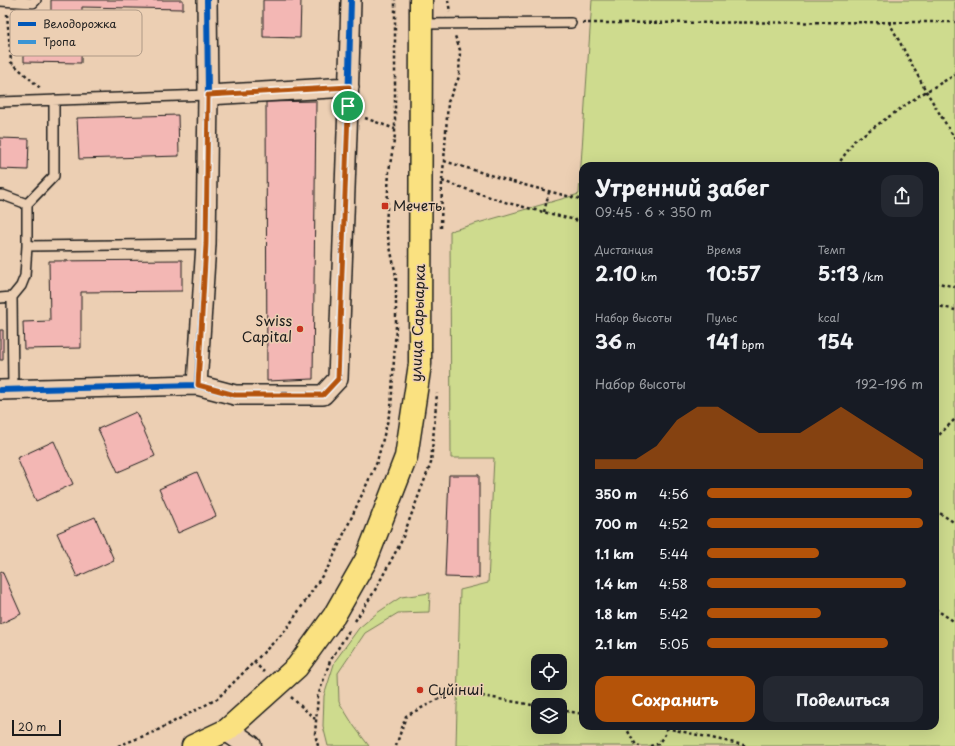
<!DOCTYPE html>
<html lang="ru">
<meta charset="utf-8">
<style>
:root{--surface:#171b24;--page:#242831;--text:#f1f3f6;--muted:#9ea1a6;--accent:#b45309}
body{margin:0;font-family:"Playpen Sans",sans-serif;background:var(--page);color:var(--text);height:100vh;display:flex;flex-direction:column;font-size:15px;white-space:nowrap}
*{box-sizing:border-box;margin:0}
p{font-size:13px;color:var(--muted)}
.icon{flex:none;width:22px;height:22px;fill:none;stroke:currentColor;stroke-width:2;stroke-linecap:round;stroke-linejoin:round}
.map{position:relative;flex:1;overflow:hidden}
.panel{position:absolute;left:579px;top:162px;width:360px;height:568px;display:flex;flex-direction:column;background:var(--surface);border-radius:12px;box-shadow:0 4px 16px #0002}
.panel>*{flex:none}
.controls{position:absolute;left:531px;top:654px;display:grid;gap:8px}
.controls a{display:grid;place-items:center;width:36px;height:36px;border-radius:8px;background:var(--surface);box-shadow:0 4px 16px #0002;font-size:20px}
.scale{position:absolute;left:12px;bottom:10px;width:49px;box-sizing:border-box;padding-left:4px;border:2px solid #1c1c1c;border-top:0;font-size:11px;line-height:14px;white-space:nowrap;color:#1c1c1c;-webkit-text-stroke:3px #eccfb3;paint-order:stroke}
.pin{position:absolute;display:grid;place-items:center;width:34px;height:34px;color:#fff;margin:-17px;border:2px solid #fff;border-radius:50%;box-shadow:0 1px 4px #0007}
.round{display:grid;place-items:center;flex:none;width:42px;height:42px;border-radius:12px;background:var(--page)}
.head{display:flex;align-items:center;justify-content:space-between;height:68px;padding:0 16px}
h1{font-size:22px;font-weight:700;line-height:30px}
.figures{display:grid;grid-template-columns:repeat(3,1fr);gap:6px;height:68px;padding:4px 16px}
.figures div{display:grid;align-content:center}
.figures b{font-size:20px;font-weight:700}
.figures small{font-size:11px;font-weight:400}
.figures p{font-size:11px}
.chart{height:112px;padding:8px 16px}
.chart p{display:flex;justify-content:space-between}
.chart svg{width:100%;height:72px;margin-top:4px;fill:var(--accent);opacity:.7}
.button{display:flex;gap:8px;margin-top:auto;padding:8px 16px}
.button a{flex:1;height:46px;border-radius:12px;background:var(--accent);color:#fff;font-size:16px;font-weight:700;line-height:46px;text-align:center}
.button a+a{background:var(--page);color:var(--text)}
ul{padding:0 16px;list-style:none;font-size:13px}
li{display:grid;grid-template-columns:64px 48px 1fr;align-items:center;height:30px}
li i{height:10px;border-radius:5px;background:var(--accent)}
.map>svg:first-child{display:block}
.green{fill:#cedb8e;stroke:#757c55;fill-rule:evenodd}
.building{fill:#f3b7b4;stroke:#1c1c1c}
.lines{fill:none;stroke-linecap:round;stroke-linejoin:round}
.service-casing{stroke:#1c1c1c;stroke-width:12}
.minor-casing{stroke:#1c1c1c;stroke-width:22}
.secondary-casing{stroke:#1c1c1c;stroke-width:25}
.primary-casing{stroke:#1c1c1c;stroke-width:25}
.path{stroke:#1c1c1c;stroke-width:2.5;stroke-dasharray:3 3;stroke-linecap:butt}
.service{stroke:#eccfb3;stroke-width:9}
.minor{stroke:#eccfb3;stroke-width:19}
.secondary{stroke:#eccfb3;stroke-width:22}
.primary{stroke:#fae180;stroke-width:22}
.quiet{stroke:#3a94d4;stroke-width:5;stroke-dasharray:10 5;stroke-linecap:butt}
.cycleway-casing{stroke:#eccfb3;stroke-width:8}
.cycleway{stroke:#0057b8;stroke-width:6}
.route-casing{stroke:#fff;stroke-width:8}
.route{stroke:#b45309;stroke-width:5}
.poi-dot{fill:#c8321e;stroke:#eccfb3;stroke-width:1.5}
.labels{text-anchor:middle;stroke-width:3;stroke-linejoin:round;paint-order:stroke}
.poi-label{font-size:14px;fill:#1c1c1c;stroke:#eccfb3;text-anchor:start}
.street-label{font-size:14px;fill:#1c1c1c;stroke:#eccfb3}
.key{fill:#eccfb3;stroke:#ae9986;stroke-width:1}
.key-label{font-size:11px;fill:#1c1c1c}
</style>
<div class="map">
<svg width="955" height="746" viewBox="0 0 955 746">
<rect width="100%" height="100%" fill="#eccfb3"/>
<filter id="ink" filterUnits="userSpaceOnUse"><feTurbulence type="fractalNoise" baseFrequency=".025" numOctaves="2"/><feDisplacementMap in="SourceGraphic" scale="8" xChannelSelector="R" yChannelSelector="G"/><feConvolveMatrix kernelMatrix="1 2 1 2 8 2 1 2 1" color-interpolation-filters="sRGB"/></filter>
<g filter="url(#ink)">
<path class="green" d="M592,0H955V746H456L460,590L488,583L494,458H451L450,231L579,194ZM583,166H935V726H583ZM538,661H560V683H538ZM538,705H560V727H538Z
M430,593L429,612L398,613L365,633L338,673L339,702L354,726L369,746H328L323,726L324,696L335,661L359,628L377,613L401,597Z"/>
<path class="building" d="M51,0H183V9L82,7L81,63L24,62V39L51,40Z
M263,0H301L300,38L263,37Z
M316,101L313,379L267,381L266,102Z
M178,115L179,156L79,159L77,118Z
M0,138L29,139L28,170L0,169Z
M182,260V291L81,292V348L24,349L23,322L50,321L49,261Z
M0,330H3V360H0Z
M136,412L155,456L118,472L98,429Z
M54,441L73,484L36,501L17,458Z
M197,472L216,516L178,533L159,489Z
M449,475H479V578L445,577Z
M95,517L114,560L77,577L57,533Z
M2,571L21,614L0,624V572Z"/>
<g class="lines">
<defs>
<path id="service" d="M0,1L33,3L36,0
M421,24L571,23
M0,102L208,95
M0,195H3L27,204V246L25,276L21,286L12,297L0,298
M27,204L54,176V100
M27,246L206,244
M12,297L13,390"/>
<path id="minor" d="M208,95L349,87
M197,385L235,395H323L338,379L348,106L351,0
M0,390L197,385L206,244L208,95L207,0"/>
<path id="secondary" d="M227,730L250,746"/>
<path id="primary" d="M193,746L227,730L297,667L334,616L366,560L406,457L420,364L421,0"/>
</defs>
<use href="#service" class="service-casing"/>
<use href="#minor" class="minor-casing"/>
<use href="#secondary" class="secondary-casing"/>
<use href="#primary" class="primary-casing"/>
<path class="path" d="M448,0L450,12
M7,14L11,62L40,88
M889,22L926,91L955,139
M582,23L955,22
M365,118L395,129
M444,161L513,182L583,200
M837,166L854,141L920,95L955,75
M442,181L508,203L583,222
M544,212L549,192
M441,228L442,181L444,161L448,102L459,77L460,50L455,36
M935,282L955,287
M935,305L955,310
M935,439L955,419
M935,510L955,523
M935,609L955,622
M355,621L374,592L401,542L431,463L437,393
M254,662L264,672
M291,697L315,719
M560,710L583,714
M627,726L626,728L636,745L640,746
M666,728L748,746
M118,746L154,732L217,699L286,630L330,564L377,462L391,408L396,326V276L386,227L389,171L395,135V0
M318,746L315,734L318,696L330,661L349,631
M396,746L406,716L454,691L538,706
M650,746L658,744L666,733V726"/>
<use href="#service" class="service"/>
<use href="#minor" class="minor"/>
<use href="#secondary" class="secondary"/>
<use href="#primary" class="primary"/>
<path class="quiet" d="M208,95L349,87"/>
<defs>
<path id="cycleway" d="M197,385L235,395H323L338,379L348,106L351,0
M0,390L197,385L206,244L208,95L207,0"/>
</defs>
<use href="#cycleway" class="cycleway-casing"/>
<use href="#cycleway" class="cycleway"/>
</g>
</g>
<g class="lines" filter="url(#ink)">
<defs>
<path id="route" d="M349,87L338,379L323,395H235L198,385L206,244L208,95Z"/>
</defs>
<use href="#route" class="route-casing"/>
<use href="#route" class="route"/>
</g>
<g class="poi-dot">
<rect x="381" y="202" width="8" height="8" rx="2"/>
<circle cx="300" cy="329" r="4"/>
<circle cx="420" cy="690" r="4"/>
</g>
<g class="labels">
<g class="poi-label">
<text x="393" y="211">Мечеть</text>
<text x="292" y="326" text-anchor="end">Swiss<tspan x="292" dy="16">Capital</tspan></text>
<text x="428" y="695">Сүйінші</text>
</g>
<g class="street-label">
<text transform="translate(418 323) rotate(-88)" y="5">улица Сарыарка</text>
</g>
</g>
<rect x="10" y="10" width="132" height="46" rx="6" class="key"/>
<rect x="18" y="22" width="18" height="4" fill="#0057b8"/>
<rect x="18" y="40" width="18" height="4" fill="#3a94d4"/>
<g class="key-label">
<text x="43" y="28">Велодорожка</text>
<text x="43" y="46">Тропа</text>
</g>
</svg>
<div class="controls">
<a><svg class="icon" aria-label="locate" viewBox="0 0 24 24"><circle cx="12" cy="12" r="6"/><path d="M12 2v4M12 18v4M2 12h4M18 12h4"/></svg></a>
<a><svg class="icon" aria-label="layers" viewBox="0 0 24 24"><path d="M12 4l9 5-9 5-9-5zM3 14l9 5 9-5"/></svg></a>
</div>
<div class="scale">20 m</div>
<div class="pin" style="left:348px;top:106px;background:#1e9e55"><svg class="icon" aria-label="arrive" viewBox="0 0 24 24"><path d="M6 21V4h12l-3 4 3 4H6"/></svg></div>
<section class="panel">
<div class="head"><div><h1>Утренний забег</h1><p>09:45 · 6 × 350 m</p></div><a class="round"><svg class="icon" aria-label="share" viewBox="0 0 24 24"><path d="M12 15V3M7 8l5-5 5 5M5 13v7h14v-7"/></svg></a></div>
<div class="figures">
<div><p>Дистанция</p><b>2.10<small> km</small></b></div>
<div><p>Время</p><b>10:57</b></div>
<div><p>Темп</p><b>5:13<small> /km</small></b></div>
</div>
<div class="figures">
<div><p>Набор высоты</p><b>36<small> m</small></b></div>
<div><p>Пульс</p><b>141<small> bpm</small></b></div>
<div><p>kcal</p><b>154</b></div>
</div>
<div class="chart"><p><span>Набор высоты</span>192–196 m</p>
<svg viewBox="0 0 160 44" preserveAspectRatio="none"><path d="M0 44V38L10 38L20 38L30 30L40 14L50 6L60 6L70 14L80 22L90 22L100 22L110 14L120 6L130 14L140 22L150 30L160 38V44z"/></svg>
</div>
<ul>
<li><b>350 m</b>4:56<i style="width:95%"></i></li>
<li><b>700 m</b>4:52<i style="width:100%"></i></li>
<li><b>1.1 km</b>5:44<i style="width:52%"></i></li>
<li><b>1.4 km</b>4:58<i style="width:92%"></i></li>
<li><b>1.8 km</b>5:42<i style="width:53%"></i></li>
<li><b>2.1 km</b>5:05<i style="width:84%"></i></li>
</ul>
<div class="button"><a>Сохранить</a><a>Поделиться</a></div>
</section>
</div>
